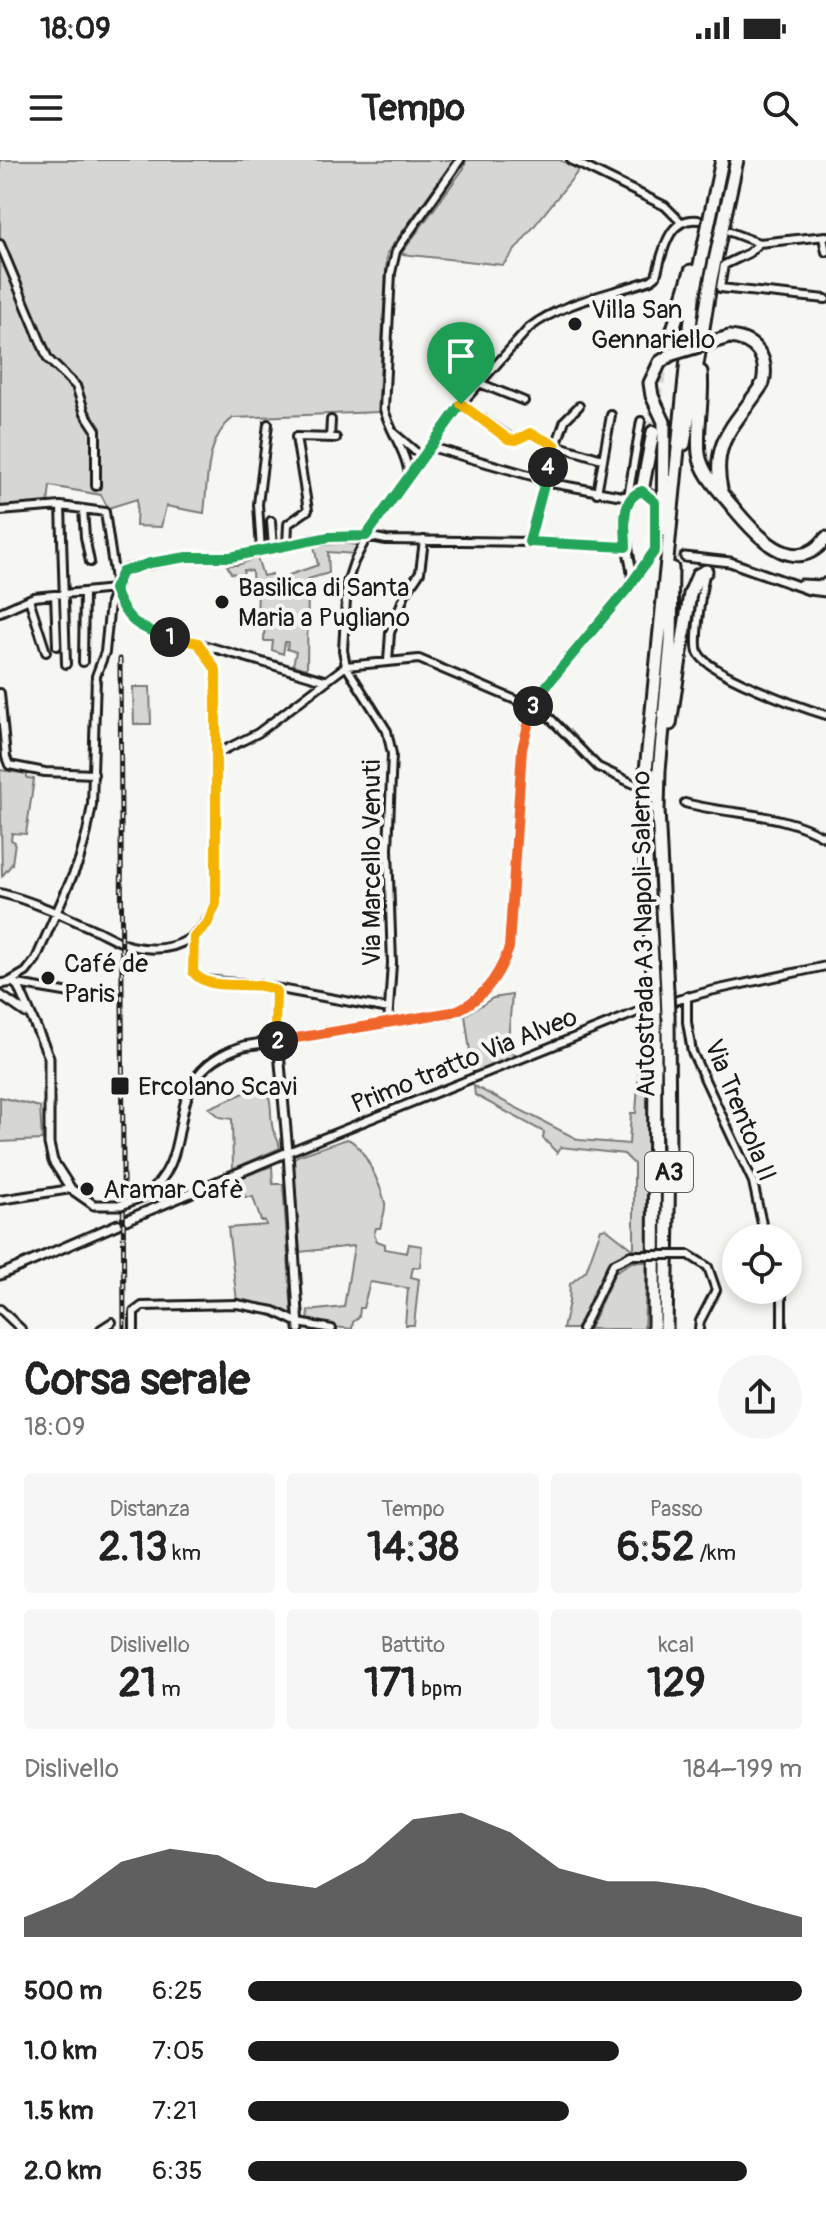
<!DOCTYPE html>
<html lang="it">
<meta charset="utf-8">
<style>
:root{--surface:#fff;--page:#f6f6f6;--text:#222;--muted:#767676;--accent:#1c1c1c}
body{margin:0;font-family:Pangolin,sans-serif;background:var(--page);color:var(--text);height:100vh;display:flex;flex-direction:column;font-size:30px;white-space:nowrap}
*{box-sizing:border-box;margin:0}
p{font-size:26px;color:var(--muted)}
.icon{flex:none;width:44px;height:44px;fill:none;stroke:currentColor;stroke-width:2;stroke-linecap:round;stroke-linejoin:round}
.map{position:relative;height:1169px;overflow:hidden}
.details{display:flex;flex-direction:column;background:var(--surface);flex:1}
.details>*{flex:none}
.fabs{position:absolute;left:722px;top:1064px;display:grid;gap:16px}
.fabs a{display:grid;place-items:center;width:80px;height:80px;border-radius:50%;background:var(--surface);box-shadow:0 4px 12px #0003;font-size:40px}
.pin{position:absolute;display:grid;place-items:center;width:68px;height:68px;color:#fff;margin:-82px -34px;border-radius:50% 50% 50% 0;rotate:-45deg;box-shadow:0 0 8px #0007}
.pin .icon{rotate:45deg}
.km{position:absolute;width:40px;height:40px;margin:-20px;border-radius:50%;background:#222;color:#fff;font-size:22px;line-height:40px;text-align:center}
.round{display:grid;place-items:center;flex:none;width:84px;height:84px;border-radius:42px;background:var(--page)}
.head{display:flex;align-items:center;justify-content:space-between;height:136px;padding:0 24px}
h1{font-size:44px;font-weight:800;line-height:60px}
.figures{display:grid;grid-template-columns:repeat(3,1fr);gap:12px;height:136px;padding:8px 24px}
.figures div{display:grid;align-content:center;border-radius:8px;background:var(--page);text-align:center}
.figures b{font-size:40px;font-weight:800}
.figures small{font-size:22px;font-weight:400}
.figures p{font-size:22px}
.chart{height:224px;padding:16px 24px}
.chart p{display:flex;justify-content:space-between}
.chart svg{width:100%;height:144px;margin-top:8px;fill:var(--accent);opacity:.7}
ul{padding:0 24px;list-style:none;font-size:26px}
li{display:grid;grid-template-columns:128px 96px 1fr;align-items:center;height:60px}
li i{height:20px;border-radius:10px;background:var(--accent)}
.status{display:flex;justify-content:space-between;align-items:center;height:56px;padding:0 40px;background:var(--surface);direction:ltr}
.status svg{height:22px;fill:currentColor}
header{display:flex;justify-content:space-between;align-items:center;height:104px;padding:0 24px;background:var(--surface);font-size:36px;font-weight:800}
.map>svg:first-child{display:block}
.green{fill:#d6d6d2;stroke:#797977;stroke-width:2}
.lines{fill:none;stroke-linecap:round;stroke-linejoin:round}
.tertiary-tunnel{stroke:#d5d5d2;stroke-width:7;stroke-dasharray:7 3.5;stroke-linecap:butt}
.motorway-tunnel{stroke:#d5d5d2;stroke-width:11;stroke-dasharray:11 5.5;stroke-linecap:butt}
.minor-casing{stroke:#1c1c1c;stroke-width:12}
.tertiary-casing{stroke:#1c1c1c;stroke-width:13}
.motorway-casing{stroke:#1c1c1c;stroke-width:17}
.minor{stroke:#f6f6f2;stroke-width:6}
.tertiary{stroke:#f6f6f2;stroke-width:7}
.motorway{stroke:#f6f6f2;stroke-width:11}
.rail-casing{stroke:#1c1c1c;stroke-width:5}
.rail{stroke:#f6f6f2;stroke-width:2;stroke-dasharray:6;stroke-linecap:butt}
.minor-bridge-casing{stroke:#1c1c1c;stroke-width:12;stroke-linecap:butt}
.tertiary-bridge-casing{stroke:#1c1c1c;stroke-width:13;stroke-linecap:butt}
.motorway-bridge-casing{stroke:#1c1c1c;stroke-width:17;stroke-linecap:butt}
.minor-bridge{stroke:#f6f6f2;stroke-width:6}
.tertiary-bridge{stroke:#f6f6f2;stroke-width:7}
.motorway-bridge{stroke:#f6f6f2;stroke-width:11}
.split-1-casing{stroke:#fff;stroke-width:16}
.split-2-casing{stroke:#fff;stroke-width:16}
.split-3-casing{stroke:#fff;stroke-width:16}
.split-4-casing{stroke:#fff;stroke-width:16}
.split-5-casing{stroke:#fff;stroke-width:16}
.split-1{stroke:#22a559;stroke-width:10}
.split-2{stroke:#f5b400;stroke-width:10}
.split-3{stroke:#f0652b;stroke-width:10}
.split-4{stroke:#22a559;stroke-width:10}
.split-5{stroke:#f5b400;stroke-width:10}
.poi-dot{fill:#1c1c1c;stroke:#f6f6f2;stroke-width:3}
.labels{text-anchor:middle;stroke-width:8;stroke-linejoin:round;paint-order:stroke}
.shield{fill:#f6f6f2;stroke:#5d5d5c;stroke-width:2}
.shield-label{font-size:24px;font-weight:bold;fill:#1c1c1c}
.poi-label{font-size:26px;fill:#1c1c1c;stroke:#f6f6f2;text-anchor:start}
.street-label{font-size:26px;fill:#1c1c1c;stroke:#f6f6f2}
</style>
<div class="status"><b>18:09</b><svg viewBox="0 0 49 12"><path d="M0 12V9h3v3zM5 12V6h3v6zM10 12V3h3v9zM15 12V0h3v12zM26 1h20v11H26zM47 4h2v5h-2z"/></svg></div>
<header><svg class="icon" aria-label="menu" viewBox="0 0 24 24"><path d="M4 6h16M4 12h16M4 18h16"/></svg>Tempo<svg class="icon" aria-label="search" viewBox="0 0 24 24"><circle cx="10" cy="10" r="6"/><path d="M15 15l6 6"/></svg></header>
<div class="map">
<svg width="826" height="1169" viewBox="0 0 826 1169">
<rect width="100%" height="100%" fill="#f6f6f2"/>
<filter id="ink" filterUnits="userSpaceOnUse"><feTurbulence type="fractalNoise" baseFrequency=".0125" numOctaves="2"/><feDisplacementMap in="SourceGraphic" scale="16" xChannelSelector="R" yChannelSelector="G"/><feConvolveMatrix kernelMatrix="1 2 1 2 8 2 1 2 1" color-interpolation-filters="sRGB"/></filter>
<g filter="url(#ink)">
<path class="green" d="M0,0H454L387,93L378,252L233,258C205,279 208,321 204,353L166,346L161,367L136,366L137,339L108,348L101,335L50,326L48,344L0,349Z
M466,0H560L579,10L503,105L401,94L464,8Z
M342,383L358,385L355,394L328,392L329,413L308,419L307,509L293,505L296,492L287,489L288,482H285L283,494L272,490L273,481H264L265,456H257L258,432L253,431L252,411L244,410L243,415L231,413L227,405H238L257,397L263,416L272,414L274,423L290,420L289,415L318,405L314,386Z
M133,527H150L151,564H134Z
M0,610L27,614V618L34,619L26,674L12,673L11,680L15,682L12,704L2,716Z
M512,835L507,892L519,895L473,913L465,855L493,838Z
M649,863L647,1090C602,1093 594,1134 578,1169H563L569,1142L570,1124L586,1111L601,1069L606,1068L634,1090V1004L624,994L561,987L557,993L543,978L544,972L475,935L474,926L579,980L629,984L631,953H636L642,867Z
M263,925C274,939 269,954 273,970C276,977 279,980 280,988L233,1009L232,959L220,957L209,948Z
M0,937L40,947L42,980L0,982Z
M347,979C363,983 381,1027 385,1043C386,1050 382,1061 380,1068H376L374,1075L377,1081L385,1084V1089L407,1093L409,1084L422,1086L420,1107H413L411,1117L419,1119L414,1165H405L408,1128L370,1122L363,1148H360L359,1157L353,1162L352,1169L309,1164L308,1151L344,1147L354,1086L300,1092L293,1001L297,996Z
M272,1006L273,1024H283L292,1154L271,1147L237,1141L228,1068L266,1065L265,1061H261L253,1037H245L237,1019Z
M632,1102H647L644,1169H589L615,1112Z"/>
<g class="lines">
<path class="tertiary-tunnel" d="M657,390L685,397"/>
<path class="motorway-tunnel" d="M653,272L657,230L670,179"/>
<defs>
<path id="minor" d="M571,0L665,46L681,62
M730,72L759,83L826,76
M823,77L826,92
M759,83L749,93L724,105L720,128L826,139
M0,84L48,199L76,226L85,253L96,270V326
M479,223L524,241
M461,244L513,280L530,273L555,285L602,299
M395,274L423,298
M330,278L331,260
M431,287L539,318
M547,312L551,315L552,320L550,324L544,325L540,322V316L547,312L565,260L579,246
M409,318C408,293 390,273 384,249L391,113L396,91L460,0
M551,323L628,337L641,261
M597,333L611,255
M61,346L66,504
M83,349L85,377L90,402
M0,351L61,346L105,352L116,426
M271,361L273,388
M529,382L544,325
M287,386L288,364L308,350L296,277L336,278
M261,391L258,344L268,264
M706,411C702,425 694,480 698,492C705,513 803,548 826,555
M55,435L57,486
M29,439L46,492
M0,452L34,437L114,429C120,447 126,456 141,467L324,520
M388,501L390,473L405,434L420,412L424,380
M83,502L84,432
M0,533L6,597L9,605L45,612L94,614
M216,590H224L258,573L346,506L419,499L532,547L550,558L598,607L634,624
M685,643C733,656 781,651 826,678
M0,733C34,741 66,757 98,771C108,776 120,783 131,786C172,795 200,781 216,744V510L198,483
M194,777L193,812L203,820L258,825L389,849
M9,822L26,812L36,799L79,701L87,672L92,645L96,516L105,492L110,443L122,412L127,409L187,397H230L329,377L366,376L386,380L529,382L626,387
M17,824L94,837
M276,831L275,870L278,881
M687,836V862L692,892L753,1022L765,1078
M388,864L392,803L388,689L392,594L387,571L346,506L343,490L347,423L354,402L372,367L461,244L529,168C562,142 611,134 651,120L656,116C663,93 667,57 698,60
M288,992L645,849L710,831L826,806
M0,1040L71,1029
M689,1095L708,1107L716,1130L700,1161L699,1169
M782,1130V1169
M0,1149L21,1169
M101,1169L112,1162
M134,1169V1152L142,1146L237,1144L274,1151L299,1163L332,1169
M582,1169L613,1104L631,1095"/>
<path id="tertiary" d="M685,397L730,402L809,430L826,432
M801,424L824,425L826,422
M0,824L13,822L18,826L49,897V984L53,1001L71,1029L94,1045
M0,835L26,853
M278,881L288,992L299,1169
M144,1036C205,994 151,915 244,886L452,852C482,841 499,816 509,788L522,589L532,547L547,525L628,428L655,390V342L651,335L642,331C611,341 631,396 633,420
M126,1060L288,992
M0,1115L118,1064"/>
<path id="motorway" d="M670,179L691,111
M701,212C704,239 696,267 699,294C702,314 719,330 732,346C754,373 794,420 826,378
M684,284L711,119L737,0
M721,329C710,279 738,263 763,223C769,197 755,179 729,177
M642,331L653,272
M663,370L664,262L652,236L650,223L660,202L672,194
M670,564L690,434L698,415L706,411
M667,831L658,650L659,611L671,482L672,408
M654,833L645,682L646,611L693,138L722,0
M654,1169L655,861
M666,1169L669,996L668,855"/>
</defs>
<use href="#minor" class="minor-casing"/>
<use href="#tertiary" class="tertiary-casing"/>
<use href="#motorway" class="motorway-casing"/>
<use href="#minor" class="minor"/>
<use href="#tertiary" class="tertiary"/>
<use href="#motorway" class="motorway"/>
<defs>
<path id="rail" d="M120,499L124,1169"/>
</defs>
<use href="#rail" class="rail-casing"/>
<use href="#rail" class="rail"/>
<defs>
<path id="minor-bridge" d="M631,1095H689"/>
<path id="tertiary-bridge" d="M94,1045H121L144,1036"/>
<path id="motorway-bridge" d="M672,194L729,177
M667,831L668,855
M654,833L655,861"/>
</defs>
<use href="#minor-bridge" class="minor-bridge-casing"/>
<use href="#tertiary-bridge" class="tertiary-bridge-casing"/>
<use href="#motorway-bridge" class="motorway-bridge-casing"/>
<use href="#minor-bridge" class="minor-bridge"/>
<use href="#tertiary-bridge" class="tertiary-bridge"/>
<use href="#motorway-bridge" class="motorway-bridge"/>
</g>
</g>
<g class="lines" filter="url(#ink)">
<defs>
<path id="split-1" d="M170,477C138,469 125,460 114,429L122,412L150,403L187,397H230L329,377L366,376L461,244"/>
<path id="split-2" d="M170,477L198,483L216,510V744L207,764L194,777L193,812C211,835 253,817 276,831L275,870L278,881"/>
<path id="split-3" d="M278,881L452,852C482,842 499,816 509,788L522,589L533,546"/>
<path id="split-4" d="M533,546L547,525L628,428L655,390V342L642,331C619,339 626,366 626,387L529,382L544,325L539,318L541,314L547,312L548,307"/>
<path id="split-5" d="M461,244L508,279L516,280L530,273L555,285L548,307"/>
</defs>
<use href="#split-1" class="split-1-casing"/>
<use href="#split-2" class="split-2-casing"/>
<use href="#split-3" class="split-3-casing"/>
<use href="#split-4" class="split-4-casing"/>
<use href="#split-5" class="split-5-casing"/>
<use href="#split-1" class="split-1"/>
<use href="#split-2" class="split-2"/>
<use href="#split-3" class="split-3"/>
<use href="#split-4" class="split-4"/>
<use href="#split-5" class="split-5"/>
</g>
<g class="poi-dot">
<circle cx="575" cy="164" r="8"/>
<circle cx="222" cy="442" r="8"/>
<circle cx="48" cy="818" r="8"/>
<rect x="110" y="916" width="20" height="20" rx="4"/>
<circle cx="87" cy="1029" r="8"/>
</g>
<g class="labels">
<rect class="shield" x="645" y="992" width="48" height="40" rx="6"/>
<g class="shield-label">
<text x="669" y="1020">A3</text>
</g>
<g class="poi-label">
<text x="591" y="158">Villa San<tspan x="591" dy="30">Gennariello</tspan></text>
<text x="238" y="436">Basilica di Santa<tspan x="238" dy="30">Maria a Pugliano</tspan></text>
<text x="64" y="812">Café de<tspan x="64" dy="30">Paris</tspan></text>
<text x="138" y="935">Ercolano Scavi</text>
<text x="103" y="1038">Aramar Cafè</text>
</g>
<g class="street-label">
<text transform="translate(371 703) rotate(-90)" y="9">Via Marcello Venuti</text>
<text transform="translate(643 774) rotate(-91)" y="9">Autostrada A3 Napoli-Salerno</text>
<text transform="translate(464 900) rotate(-22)" y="9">Primo tratto Via Alveo</text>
<text transform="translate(741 950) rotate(68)" y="9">Via Trentola II</text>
</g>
</g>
</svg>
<div class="fabs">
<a><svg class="icon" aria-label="locate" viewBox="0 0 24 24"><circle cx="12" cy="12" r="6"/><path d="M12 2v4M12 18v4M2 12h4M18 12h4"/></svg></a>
</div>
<div class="pin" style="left:461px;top:244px;background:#1e9e55"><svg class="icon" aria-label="arrive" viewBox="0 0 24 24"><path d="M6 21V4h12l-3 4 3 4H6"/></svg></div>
<b class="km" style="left:170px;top:477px">1</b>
<b class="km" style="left:278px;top:881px">2</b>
<b class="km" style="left:533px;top:546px">3</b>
<b class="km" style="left:548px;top:307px">4</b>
</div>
<section class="details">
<div class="head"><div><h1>Corsa serale</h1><p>18:09</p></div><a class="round"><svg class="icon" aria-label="share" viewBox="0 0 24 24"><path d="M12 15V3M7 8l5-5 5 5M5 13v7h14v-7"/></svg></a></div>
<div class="figures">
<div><p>Distanza</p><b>2.13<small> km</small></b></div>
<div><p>Tempo</p><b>14:38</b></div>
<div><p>Passo</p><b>6:52<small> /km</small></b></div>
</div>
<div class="figures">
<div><p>Dislivello</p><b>21<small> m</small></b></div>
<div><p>Battito</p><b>171<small> bpm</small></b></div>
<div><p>kcal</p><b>129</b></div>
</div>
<div class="chart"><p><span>Dislivello</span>184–199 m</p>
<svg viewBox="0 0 160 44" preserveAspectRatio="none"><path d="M0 44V38L10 32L20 21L30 17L40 19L50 27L60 29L70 21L80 8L90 6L100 12L110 23L120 27L130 27L140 29L150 34L160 38V44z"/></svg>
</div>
<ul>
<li><b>500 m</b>6:25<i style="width:100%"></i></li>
<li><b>1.0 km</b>7:05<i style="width:67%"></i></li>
<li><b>1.5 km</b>7:21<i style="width:58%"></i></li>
<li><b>2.0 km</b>6:35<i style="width:90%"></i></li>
</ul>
</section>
